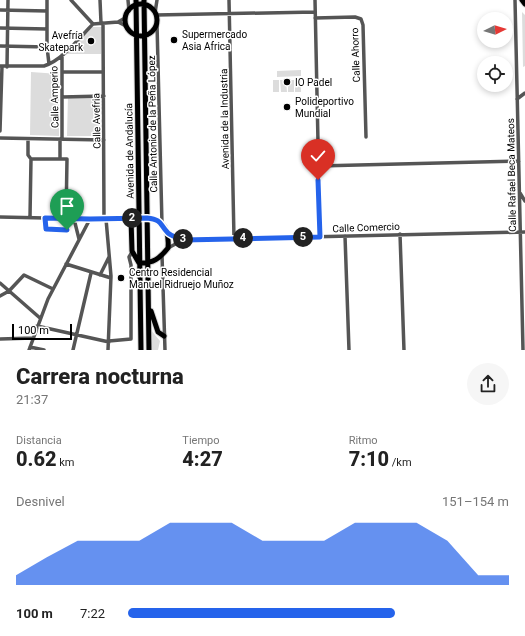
<!DOCTYPE html>
<html lang="es">
<meta charset="utf-8">
<style>
:root{--surface:#fff;--page:#f6f6f6;--text:#222;--muted:#767676;--accent:#2563eb}
body{margin:0;font-family:Roboto,sans-serif;background:var(--page);color:var(--text);height:100vh;display:flex;flex-direction:column;font-size:15px;white-space:nowrap}
*{box-sizing:border-box;margin:0}
p{font-size:13px;color:var(--muted)}
.icon{flex:none;width:22px;height:22px;fill:none;stroke:currentColor;stroke-width:2;stroke-linecap:round;stroke-linejoin:round}
.map{position:relative;height:350px;overflow:hidden}
.sheet{display:flex;flex-direction:column;background:var(--surface);flex:1}
.sheet>*{flex:none}
.needle{width:26px;rotate:85deg}
.tools{position:absolute;left:477px;top:12px;display:grid;gap:8px}
.tools a{display:grid;place-items:center;width:36px;height:36px;border-radius:50%;background:var(--surface);box-shadow:0 2px 6px #0003;font-size:20px}
.scale{position:absolute;left:12px;bottom:10px;width:60px;box-sizing:border-box;padding-left:4px;border:2px solid #000;border-top:0;font-size:11px;line-height:14px;white-space:nowrap;color:#000;-webkit-text-stroke:3px #fff;paint-order:stroke}
.pin{position:absolute;display:grid;place-items:center;width:34px;height:34px;color:#fff;margin:-41px -17px;border-radius:50% 50% 50% 0;rotate:-45deg;box-shadow:0 0 4px #0007}
.pin .icon{rotate:45deg}
.km{position:absolute;width:20px;height:20px;margin:-10px;border-radius:50%;background:#222;color:#fff;font-size:11px;line-height:20px;text-align:center}
.round{display:grid;place-items:center;flex:none;width:42px;height:42px;border-radius:21px;background:var(--page)}
.headline{display:flex;align-items:center;justify-content:space-between;height:68px;padding:0 16px}
h1{font-size:22px;font-weight:800;line-height:30px}
.figures{display:grid;grid-template-columns:repeat(3,1fr);gap:6px;height:68px;padding:4px 16px}
.figures div{display:grid;align-content:center}
.figures b{font-size:20px;font-weight:800}
.figures small{font-size:11px;font-weight:400}
.figures p{font-size:11px}
.chart{height:112px;padding:8px 16px}
.chart p{display:flex;justify-content:space-between}
.chart svg{width:100%;height:72px;margin-top:4px;fill:var(--accent);opacity:.7}
ul{padding:0 16px;list-style:none;font-size:13px}
li{display:grid;grid-template-columns:64px 48px 1fr;align-items:center;height:30px}
li i{height:10px;border-radius:5px;background:var(--accent)}
.map>svg:first-child{display:block}
.green{fill:#dcdcdc}
.lines{fill:none;stroke-linecap:round;stroke-linejoin:round}
.primary-casing{stroke:#dbdbdb;stroke-width:7}
.street{stroke:#555;stroke-width:3.5}
.primary{stroke:#000;stroke-width:5}
.route-casing{stroke:#fff;stroke-width:8}
.route{stroke:#2563eb;stroke-width:5}
.poi-dot{fill:#000;stroke:#fff;stroke-width:1.5}
.labels{text-anchor:middle;stroke-width:3;stroke-linejoin:round;paint-order:stroke}
.poi-label{font-size:10px;fill:#000;stroke:#fff;text-anchor:start}
.street-label{font-size:10px;fill:#000;stroke:#fff}
</style>
<div class="map">
<svg width="525" height="350" viewBox="0 0 525 350">
<rect width="100%" height="100%" fill="#fff"/>
<path class="green" d="M522,12L525,15V66L523,67Z
M92,27H102L101,54H67Z
M301,70V76L277,77V71Z
M31,72L59,74V136L30,135Z
M273,80H279V92H273Z
M280,80H286L287,92H281Z
M288,80H294V92H288Z
M295,80H301V92H295Z
M68,95H98L99,136H67Z
M151,330L160,341L158,350H151Z"/>
<g class="lines">
<defs>
<path id="primary" d="M136,0L141,350
M144,0L149,350
M522,0L525,4
M125 20a16 16 0 1 1 32 0a16 16 0 1 1-32 0Z
M138,217C159,218 170,224 168,248C160,258 153,264 139,263L132,251L131,218Z
M151,311L158,332L164,336"/>
</defs>
<use href="#primary" class="primary-casing"/>
<path class="street" d="M47,0V47L49,64
M71,0L93,24
M100,0L101,23
M128,0L129,11
M229,0L234,238
M315,0L320,237
M515,0L523,350
M0,10L47,11
M155,13L157,0
M156,15L315,12
M315,18L355,17L361,19L363,25L366,137
M118,22L126,26
M103,23L104,219
M157,24L162,224
M0,28L47,29
M0,46L47,47
M62,55V139
M0,66H44C63,60 79,38 93,24L118,22L125,18
M7,67L8,0
M62,72H103
M62,97L104,96
M517,99L525,93
M0,131L2,66
M0,138L104,140
M28,139V155L31,159
M60,159V139
M318,166L519,161
M520,193L525,201
M0,217L90,219L131,218
M30,217L31,159H67L66,218
M45,218L46,229L67,230
M74,219L79,239
M106,219L111,276L108,350
M168,234L183,240L525,232
M400,234L404,350
M345,236L349,350
M168,248L183,240
M162,255L165,350
M66,264L111,278
M100,275L109,257
M0,283L40,318
M0,296L9,291L24,275L53,289
M37,326L109,342
M0,339L33,338
M109,341L131,339V265L129,257L132,252
M30,347L44,350
M29,350L48,299L90,219
M73,350L91,273"/>
<use href="#primary" class="primary"/>
</g>
<g class="lines">
<defs>
<path id="route" d="M67,230L46,229L45,218L90,219L147,218C163,220 159,224 168,233C171,236 179,238 183,240L320,237L318,180"/>
</defs>
<use href="#route" class="route-casing"/>
<use href="#route" class="route"/>
</g>
<g class="poi-dot">
<circle cx="174" cy="40" r="4"/>
<circle cx="91" cy="41" r="4"/>
<circle cx="287" cy="82" r="4"/>
<circle cx="287" cy="107" r="4"/>
<circle cx="121" cy="278" r="4"/>
</g>
<g class="labels">
<g class="poi-label">
<text x="182" y="38">Supermercado<tspan x="182" dy="12">Asia Africa</tspan></text>
<text x="83" y="39" text-anchor="end">Avefría<tspan x="83" dy="12">Skatepark</tspan></text>
<text x="295" y="86">IO Padel</text>
<text x="295" y="105">Polideportivo<tspan x="295" dy="12">Mundial</tspan></text>
<text x="129" y="276">Centro Residencial<tspan x="129" dy="12">Manuel Ridruejo Muñoz</tspan></text>
</g>
<g class="street-label">
<text transform="translate(355 55) rotate(-92)" y="4">Calle Ahorro</text>
<text transform="translate(54 97) rotate(-91)" y="4">Calle Amperio</text>
<text transform="translate(224 119) rotate(-91)" y="4">Avenida de la Industria</text>
<text transform="translate(96 121) rotate(-91)" y="4">Calle Avefria</text>
<text transform="translate(152 124) rotate(-91)" y="4">Calle Antonio de la Peña López</text>
<text transform="translate(129 151) rotate(-91)" y="4">Avenida de Andalucía</text>
<text transform="translate(511 175) rotate(-91)" y="4">Calle Rafael Beca Mateos</text>
<text transform="translate(366 227) rotate(-2)" y="4">Calle Comercio</text>
</g>
</g>
</svg>
<div class="tools">
<a><svg class="needle" viewBox="-14 -14 28 28"><path d="M0-13l5 13h-10z" fill="#e53935"/><path d="M0 13l5-13h-10z" fill="#767676"/></svg></a>
<a><svg class="icon" aria-label="locate" viewBox="0 0 24 24"><circle cx="12" cy="12" r="6"/><path d="M12 2v4M12 18v4M2 12h4M18 12h4"/></svg></a>
</div>
<div class="scale">100 m</div>
<div class="pin" style="left:67px;top:230px;background:#1e9e55"><svg class="icon" aria-label="arrive" viewBox="0 0 24 24"><path d="M6 21V4h12l-3 4 3 4H6"/></svg></div>
<div class="pin" style="left:318px;top:180px;background:#d93025"><svg class="icon" aria-label="check" viewBox="0 0 24 24"><path d="M5 12l5 5 9-10"/></svg></div>
<b class="km" style="left:132px;top:218px">2</b>
<b class="km" style="left:183px;top:239px">3</b>
<b class="km" style="left:243px;top:238px">4</b>
<b class="km" style="left:303px;top:237px">5</b>
</div>
<section class="sheet">
<div class="headline"><div><h1>Carrera nocturna</h1><p>21:37</p></div><a class="round"><svg class="icon" aria-label="share" viewBox="0 0 24 24"><path d="M12 15V3M7 8l5-5 5 5M5 13v7h14v-7"/></svg></a></div>
<div class="figures">
<div><p>Distancia</p><b>0.62<small> km</small></b></div>
<div><p>Tiempo</p><b>4:27</b></div>
<div><p>Ritmo</p><b>7:10<small> /km</small></b></div>
</div>
<div class="chart"><p><span>Desnivel</span>151–154 m</p>
<svg viewBox="0 0 160 44" preserveAspectRatio="none"><path d="M0 44V38L10 27L20 17L30 17L40 17L50 6L60 6L70 6L80 17L90 17L100 17L110 6L120 6L130 6L140 17L150 38L160 38V44z"/></svg>
</div>
<ul>
<li><b>100 m</b>7:22<i style="width:70%"></i></li>
</ul>
</section>
